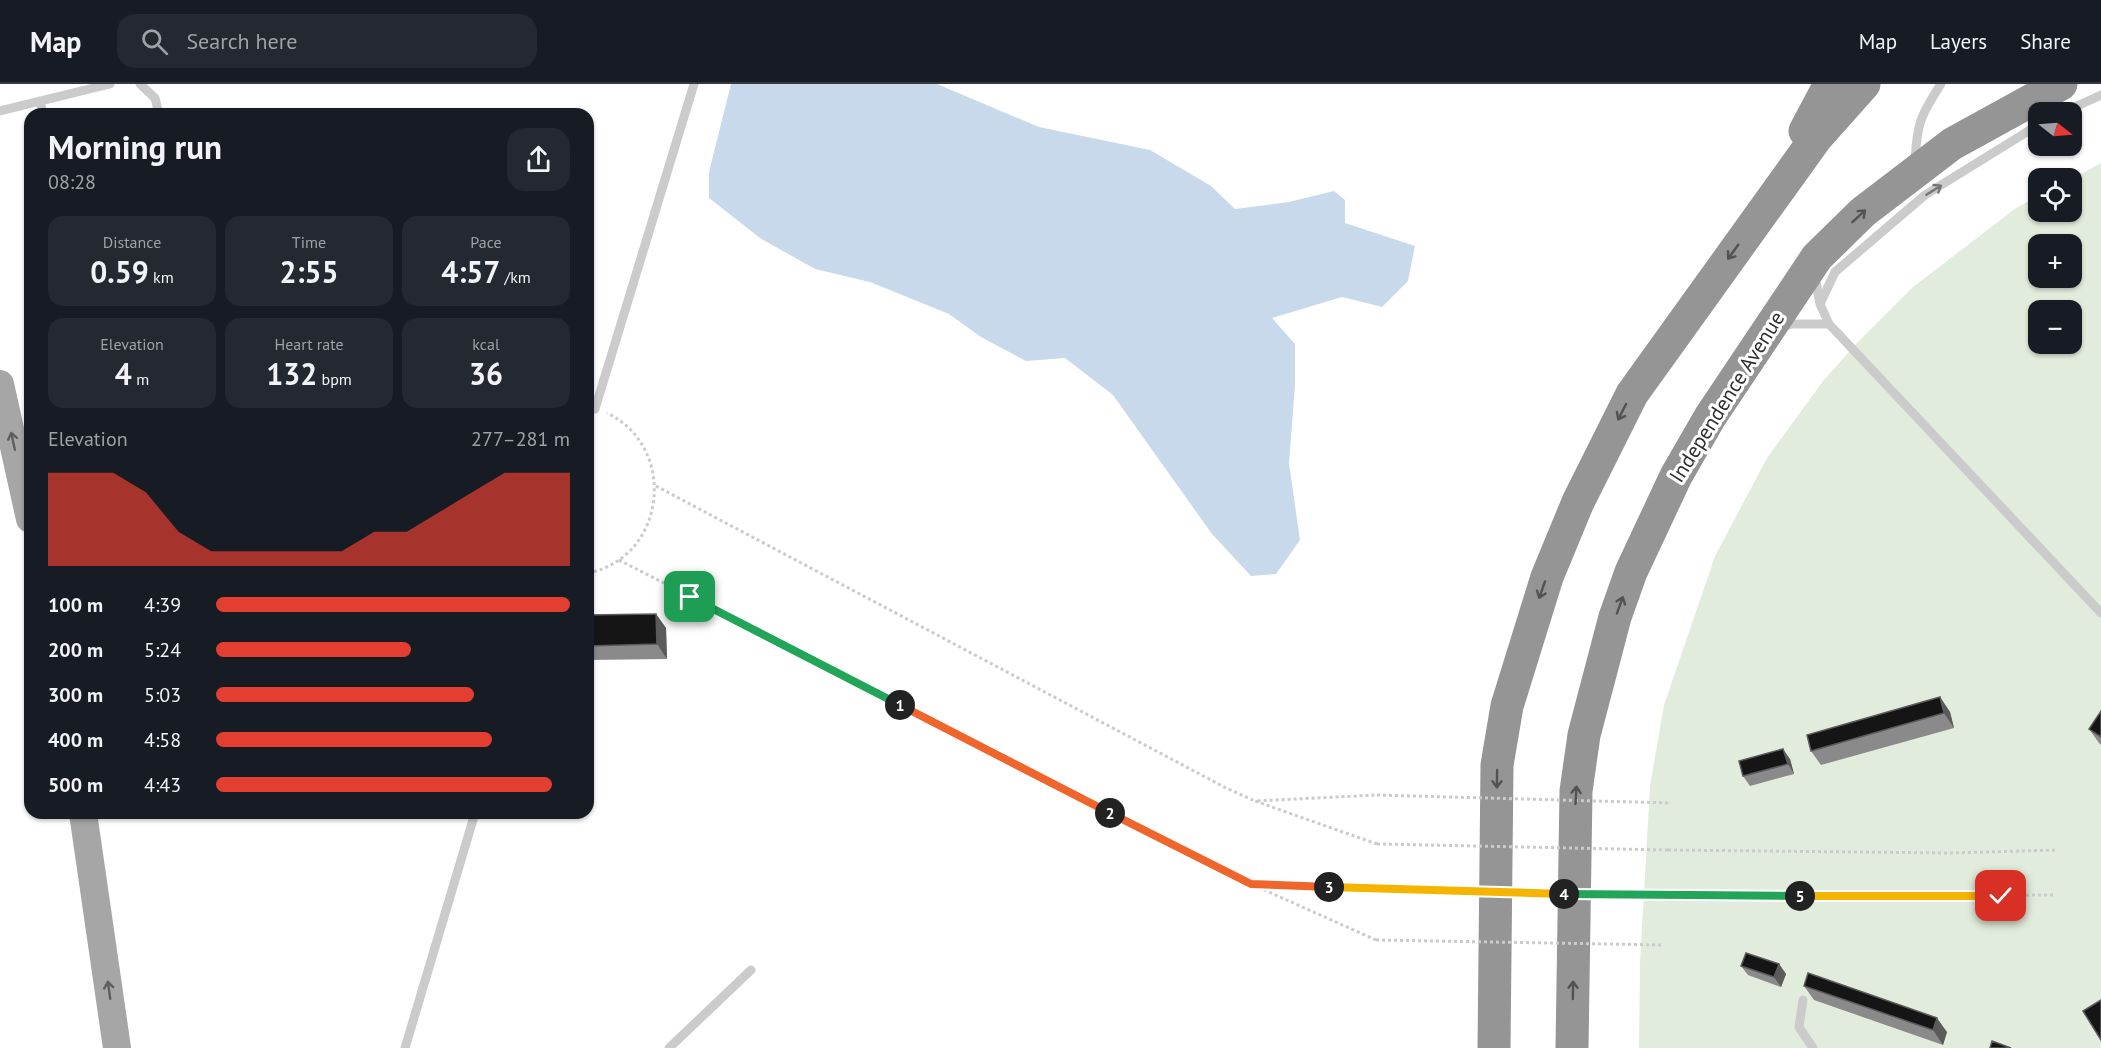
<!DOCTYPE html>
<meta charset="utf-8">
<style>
:root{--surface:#171b24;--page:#242831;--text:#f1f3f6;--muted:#9ea1a6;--line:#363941;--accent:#e43e31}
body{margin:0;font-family:"PT Sans",sans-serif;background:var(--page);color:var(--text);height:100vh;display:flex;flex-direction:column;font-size:22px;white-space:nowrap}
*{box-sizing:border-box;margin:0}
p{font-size:20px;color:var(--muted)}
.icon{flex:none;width:33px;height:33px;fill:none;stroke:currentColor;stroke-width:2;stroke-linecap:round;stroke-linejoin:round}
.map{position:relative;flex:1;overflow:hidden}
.drawer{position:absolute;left:24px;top:24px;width:570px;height:711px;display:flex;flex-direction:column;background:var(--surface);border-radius:18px;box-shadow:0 2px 4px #0004}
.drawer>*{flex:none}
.needle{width:39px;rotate:107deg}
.controls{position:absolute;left:2028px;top:18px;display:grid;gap:12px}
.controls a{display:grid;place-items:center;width:54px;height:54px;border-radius:12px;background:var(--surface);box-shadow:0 2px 4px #0004;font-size:30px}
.pin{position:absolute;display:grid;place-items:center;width:51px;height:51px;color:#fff;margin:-26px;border-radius:12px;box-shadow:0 3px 9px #0006}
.km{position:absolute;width:30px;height:30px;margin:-15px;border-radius:50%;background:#222;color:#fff;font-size:16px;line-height:30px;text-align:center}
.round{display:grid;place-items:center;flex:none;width:63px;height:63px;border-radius:18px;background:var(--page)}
.head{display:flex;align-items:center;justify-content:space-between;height:102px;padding:0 24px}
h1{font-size:33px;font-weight:800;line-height:45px}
.metrics{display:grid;grid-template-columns:repeat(3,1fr);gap:9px;height:102px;padding:6px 24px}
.metrics div{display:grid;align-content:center;border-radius:15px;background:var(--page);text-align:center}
.metrics b{font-size:30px;font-weight:800}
.metrics small{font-size:16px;font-weight:400}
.metrics p{font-size:16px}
.chart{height:168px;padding:12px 24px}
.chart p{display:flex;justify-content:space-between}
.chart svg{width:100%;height:108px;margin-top:6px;fill:var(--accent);opacity:.7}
ul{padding:0 24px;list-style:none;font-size:20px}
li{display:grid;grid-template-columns:96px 72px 1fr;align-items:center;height:45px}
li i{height:15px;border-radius:8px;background:var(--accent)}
header{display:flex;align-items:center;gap:36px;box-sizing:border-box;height:84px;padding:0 30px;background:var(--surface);border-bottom:2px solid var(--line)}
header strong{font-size:28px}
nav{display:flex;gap:33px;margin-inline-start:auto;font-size:21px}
.search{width:420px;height:54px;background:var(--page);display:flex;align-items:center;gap:15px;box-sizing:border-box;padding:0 21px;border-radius:18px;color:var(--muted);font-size:22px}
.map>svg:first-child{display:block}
.green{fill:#e2ecdc;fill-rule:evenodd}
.water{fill:#c8d9eb}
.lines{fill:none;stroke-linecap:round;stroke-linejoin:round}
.path{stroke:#cbcbcb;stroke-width:3;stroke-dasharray:3 3;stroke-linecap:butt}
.service{stroke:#cbcbcb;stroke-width:9}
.primary{stroke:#a6a6a6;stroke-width:28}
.motorway{stroke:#959595;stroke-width:33}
.path-bridge{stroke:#cbcbcb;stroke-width:3;stroke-dasharray:3 3;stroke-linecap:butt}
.wall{fill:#8a8a8a}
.shaded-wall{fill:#5b5b5b}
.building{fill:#151515;stroke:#5b5b5b;stroke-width:1.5}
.oneway{stroke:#757575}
.oneway2{stroke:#525252}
.oneway3{stroke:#5e5e5e}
.split-1-casing{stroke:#fff;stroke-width:12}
.split-2-casing{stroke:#fff;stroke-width:12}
.split-3-casing{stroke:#fff;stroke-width:12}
.split-4-casing{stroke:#fff;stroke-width:12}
.split-5-casing{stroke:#fff;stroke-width:12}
.split-6-casing{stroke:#fff;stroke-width:12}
.split-1{stroke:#22a559;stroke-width:8}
.split-2{stroke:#f0652b;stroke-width:8}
.split-3{stroke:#f0652b;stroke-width:8}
.split-4{stroke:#f5b400;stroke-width:8}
.split-5{stroke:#22a559;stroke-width:8}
.split-6{stroke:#f5b400;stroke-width:8}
.labels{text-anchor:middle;stroke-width:6;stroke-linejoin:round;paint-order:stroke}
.street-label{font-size:21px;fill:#2e2e2e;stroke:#fff}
</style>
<header>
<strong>Map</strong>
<div class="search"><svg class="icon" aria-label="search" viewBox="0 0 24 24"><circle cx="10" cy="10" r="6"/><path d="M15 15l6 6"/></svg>Search here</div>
<nav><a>Map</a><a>Layers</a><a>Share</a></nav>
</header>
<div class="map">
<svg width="2101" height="964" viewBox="0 0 2101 964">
<rect width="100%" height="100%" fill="#fff"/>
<path class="green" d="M2101,79V964H1639L1640,879L1650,702L1664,621L1715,472L1767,374L1823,297L1858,258L1913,203L2016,124L2038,112V128H2072V95ZM2038,160H2072V194H2038ZM2038,226H2072V260H2038Z"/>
<path class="water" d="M731,0H937L1039,43L1150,66L1211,102L1235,125L1289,118L1334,107L1345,116V139L1415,162L1408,197L1382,223L1342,213L1272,234L1295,260V301L1289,379L1300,456L1276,490L1251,492L1212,450L1113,311L1065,274L1026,277L981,253L949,230L870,198L815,185L760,154L709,114V88Z"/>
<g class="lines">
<path class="path" d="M656,402L1226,704L1255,717
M619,476L1251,800
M588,489C667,473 678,363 607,329
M1377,760L1255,717L1377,711
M1668,766L1949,769L2057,766
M1666,813L2054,811
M1376,856L1251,800L1376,806"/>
<path class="service" d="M140,0L155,14L159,30
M40,17L43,30
M0,27L110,0
M2064,28L2101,11
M1915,78C1917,40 1920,32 1941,0
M1815,192L1820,220L1829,240L2101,529
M1820,220L1835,188L1925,111L2038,41
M1780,244L1791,240H1829
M595,325L694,0
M1803,916L1799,943L1813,964
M405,964L475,729
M669,964L751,886"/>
<path class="primary" d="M0,300L30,435
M83,729L117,964"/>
<path class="motorway" d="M1805,47L1830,0
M1494,964L1497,681L1507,622L1547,493L1578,418L1632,310L1816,54L1864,0
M1572,964L1576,707L1584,651L1615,533L1631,488L1676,392L1710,333L1817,173L1863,128L1952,60L2061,0"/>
<path class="path-bridge" d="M1377,711L1670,719
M1377,760L1668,766
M1376,806L1666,813
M1376,856L1664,861"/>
</g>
<path class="wall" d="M656,530L666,544L667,575L588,576V531Z
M1940,613L1950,628L1954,644L1821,681L1811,667Z
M2101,627V661L2099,659L2089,645Z
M1790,675L1794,690L1750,702L1743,692Z
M1779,880L1786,890L1781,903L1748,891L1741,882Z
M1804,902L1947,948L1943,961L1814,916Z"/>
<path class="shaded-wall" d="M656,530L666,544L667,575L657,560Z
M1940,613L1950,628L1954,644L1944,629Z
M1783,665L1790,675L1794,690L1788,680Z
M1779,880L1786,890L1781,903L1774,893Z
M1937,934L1947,948L1943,961L1933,946Z"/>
<path class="building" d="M656,530L657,560L588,562V531Z
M1940,613L1944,629L1811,667L1807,651Z
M2101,627V653L2089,645Z
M1783,665L1788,680L1743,692L1739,677Z
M1746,869L1779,880L1774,893L1741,882Z
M1808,889L1937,934L1933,946L1804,902Z
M2101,916V956L2083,927Z
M1992,957L2011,964H1990Z"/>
<defs><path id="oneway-shaft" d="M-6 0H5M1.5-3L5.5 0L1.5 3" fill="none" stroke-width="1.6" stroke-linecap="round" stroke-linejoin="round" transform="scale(1.5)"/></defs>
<use class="oneway" href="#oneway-shaft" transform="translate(1934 106) rotate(-32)"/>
<g class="oneway2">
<use href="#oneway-shaft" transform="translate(1859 132) rotate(-43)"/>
<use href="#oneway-shaft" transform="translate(1733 168) rotate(126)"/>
<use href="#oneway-shaft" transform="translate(1622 328) rotate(117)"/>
<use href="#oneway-shaft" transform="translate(1542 506) rotate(109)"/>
<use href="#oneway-shaft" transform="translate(1620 521) rotate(-70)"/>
<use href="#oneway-shaft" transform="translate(1497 695) rotate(91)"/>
<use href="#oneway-shaft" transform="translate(1576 711) rotate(-87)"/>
<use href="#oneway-shaft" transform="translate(1573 906) rotate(-89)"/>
</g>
<g class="oneway3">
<use href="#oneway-shaft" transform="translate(13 357) rotate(-102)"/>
<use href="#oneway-shaft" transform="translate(109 906) rotate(-98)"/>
</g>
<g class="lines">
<defs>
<path id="split-1" d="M690,513L900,621"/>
<path id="split-2" d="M900,621L1110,729"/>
<path id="split-3" d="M1110,729L1251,800L1329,803"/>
<path id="split-4" d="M1329,803L1564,810"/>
<path id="split-5" d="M1564,810L1800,812"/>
<path id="split-6" d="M1800,812H2001"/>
</defs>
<use href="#split-1" class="split-1-casing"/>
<use href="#split-2" class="split-2-casing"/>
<use href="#split-3" class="split-3-casing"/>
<use href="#split-4" class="split-4-casing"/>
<use href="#split-5" class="split-5-casing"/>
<use href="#split-6" class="split-6-casing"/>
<use href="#split-1" class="split-1"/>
<use href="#split-2" class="split-2"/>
<use href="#split-3" class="split-3"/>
<use href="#split-4" class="split-4"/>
<use href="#split-5" class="split-5"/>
<use href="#split-6" class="split-6"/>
</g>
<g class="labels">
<g class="street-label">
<text transform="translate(1727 313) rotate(-58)" y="7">Independence Avenue</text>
</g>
</g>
</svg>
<div class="controls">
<a><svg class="needle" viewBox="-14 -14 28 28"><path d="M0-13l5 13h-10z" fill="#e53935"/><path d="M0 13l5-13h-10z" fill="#9ea1a6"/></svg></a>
<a><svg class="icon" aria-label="locate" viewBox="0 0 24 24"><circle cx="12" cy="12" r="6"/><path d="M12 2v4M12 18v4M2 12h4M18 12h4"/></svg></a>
<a>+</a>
<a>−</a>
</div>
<div class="pin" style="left:690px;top:513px;background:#1e9e55"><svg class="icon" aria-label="arrive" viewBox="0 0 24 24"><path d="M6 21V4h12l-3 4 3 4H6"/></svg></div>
<div class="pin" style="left:2001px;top:812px;background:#d93025"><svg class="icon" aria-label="check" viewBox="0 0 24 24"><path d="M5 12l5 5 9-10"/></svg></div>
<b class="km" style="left:900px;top:621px">1</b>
<b class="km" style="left:1110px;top:729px">2</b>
<b class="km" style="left:1329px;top:803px">3</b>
<b class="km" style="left:1564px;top:810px">4</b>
<b class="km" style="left:1800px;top:812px">5</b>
<section class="drawer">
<div class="head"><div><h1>Morning run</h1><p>08:28</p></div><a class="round"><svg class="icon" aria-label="share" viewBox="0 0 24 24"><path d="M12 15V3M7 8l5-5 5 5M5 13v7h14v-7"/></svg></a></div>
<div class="metrics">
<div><p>Distance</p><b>0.59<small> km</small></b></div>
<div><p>Time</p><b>2:55</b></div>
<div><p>Pace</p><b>4:57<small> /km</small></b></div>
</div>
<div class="metrics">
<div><p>Elevation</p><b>4<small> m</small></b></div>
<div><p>Heart rate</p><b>132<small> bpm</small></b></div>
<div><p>kcal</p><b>36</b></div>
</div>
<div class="chart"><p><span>Elevation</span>277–281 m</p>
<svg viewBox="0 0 160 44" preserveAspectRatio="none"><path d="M0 44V6L10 6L20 6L30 14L40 30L50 38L60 38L70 38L80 38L90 38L100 30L110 30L120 22L130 14L140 6L150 6L160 6V44z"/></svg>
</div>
<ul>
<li><b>100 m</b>4:39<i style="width:100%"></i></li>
<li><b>200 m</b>5:24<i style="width:55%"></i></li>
<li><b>300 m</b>5:03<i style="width:73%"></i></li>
<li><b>400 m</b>4:58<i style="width:78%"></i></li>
<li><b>500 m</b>4:43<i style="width:95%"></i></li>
</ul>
</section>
</div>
